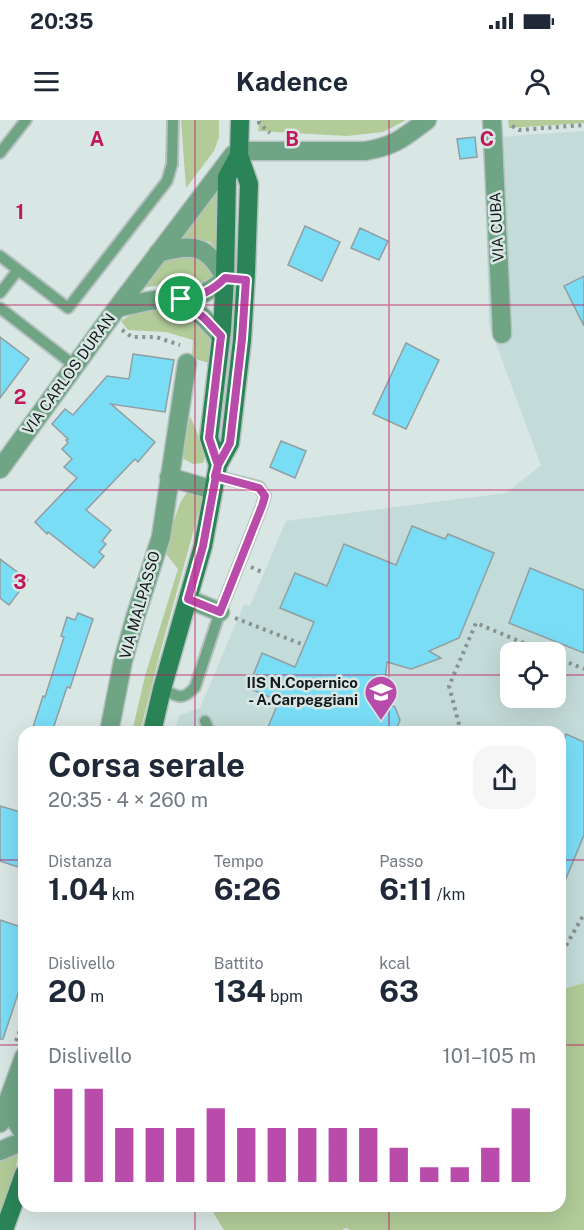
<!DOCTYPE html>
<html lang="it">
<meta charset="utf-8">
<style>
:root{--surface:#fff;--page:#f6f6f7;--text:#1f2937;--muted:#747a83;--accent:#b94cab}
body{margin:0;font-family:"Public Sans",sans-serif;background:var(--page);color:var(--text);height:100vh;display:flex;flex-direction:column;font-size:22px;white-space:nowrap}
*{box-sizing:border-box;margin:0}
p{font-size:20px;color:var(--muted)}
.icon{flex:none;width:33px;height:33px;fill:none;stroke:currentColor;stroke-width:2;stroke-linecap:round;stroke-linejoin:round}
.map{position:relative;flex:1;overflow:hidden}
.panel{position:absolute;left:18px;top:606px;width:548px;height:486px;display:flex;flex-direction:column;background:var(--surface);border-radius:18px;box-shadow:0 6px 24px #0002}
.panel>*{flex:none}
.controls{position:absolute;left:500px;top:522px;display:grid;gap:12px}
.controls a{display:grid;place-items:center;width:66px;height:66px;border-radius:12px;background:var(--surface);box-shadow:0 6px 24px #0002;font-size:30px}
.pin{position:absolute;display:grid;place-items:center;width:51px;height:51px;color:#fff;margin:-26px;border:3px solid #fff;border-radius:50%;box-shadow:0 2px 6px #0007}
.round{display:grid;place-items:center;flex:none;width:63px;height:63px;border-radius:18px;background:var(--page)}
.headline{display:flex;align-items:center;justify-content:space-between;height:102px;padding:0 30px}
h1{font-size:33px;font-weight:700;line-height:45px}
.figures{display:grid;grid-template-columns:repeat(3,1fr);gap:9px;height:102px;padding:6px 30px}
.figures div{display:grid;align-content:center}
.figures b{font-size:30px;font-weight:700}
.figures small{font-size:16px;font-weight:400}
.figures p{font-size:16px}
.chart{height:168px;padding:12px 30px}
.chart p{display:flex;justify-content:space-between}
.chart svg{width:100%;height:108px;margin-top:6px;stroke:var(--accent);stroke-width:6}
.status{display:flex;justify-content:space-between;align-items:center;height:42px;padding:0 30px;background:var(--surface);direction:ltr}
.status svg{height:16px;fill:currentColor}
header{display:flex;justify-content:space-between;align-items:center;height:78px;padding:0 30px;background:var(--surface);font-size:27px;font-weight:700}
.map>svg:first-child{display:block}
.built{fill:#c4dcd9;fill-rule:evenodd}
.green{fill:#b2cb98}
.building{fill:#7addf6;stroke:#919ea2;stroke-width:1.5}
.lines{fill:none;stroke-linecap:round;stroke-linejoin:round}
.lane-casing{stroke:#b5c1bf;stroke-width:14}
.street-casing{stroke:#b5c1bf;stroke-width:21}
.secondary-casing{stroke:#b5c1bf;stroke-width:21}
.path{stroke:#889291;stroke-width:4;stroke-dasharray:3 4.5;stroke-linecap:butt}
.lane{stroke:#6fa485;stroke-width:10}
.street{stroke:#6fa485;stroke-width:18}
.secondary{stroke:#2b8458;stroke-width:18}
.route-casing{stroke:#fff;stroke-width:12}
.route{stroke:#b94cab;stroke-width:8}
.grid{fill:none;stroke:#c2185b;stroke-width:1.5;stroke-opacity:0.55}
.labels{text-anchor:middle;stroke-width:5;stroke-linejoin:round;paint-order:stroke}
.street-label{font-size:15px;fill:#141919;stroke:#d8e6e4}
.poi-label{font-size:15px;font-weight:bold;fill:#141919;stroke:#d8e6e4;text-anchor:end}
.grid-label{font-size:20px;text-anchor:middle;font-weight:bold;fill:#c2185b;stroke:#d8e6e4;stroke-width:5;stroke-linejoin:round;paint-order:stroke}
</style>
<div class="status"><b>20:35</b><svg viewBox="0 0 49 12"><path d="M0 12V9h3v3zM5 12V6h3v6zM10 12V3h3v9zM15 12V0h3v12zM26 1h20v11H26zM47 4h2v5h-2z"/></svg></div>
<header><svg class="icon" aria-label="menu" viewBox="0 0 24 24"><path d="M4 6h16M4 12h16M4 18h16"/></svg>Kadence<svg class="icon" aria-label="person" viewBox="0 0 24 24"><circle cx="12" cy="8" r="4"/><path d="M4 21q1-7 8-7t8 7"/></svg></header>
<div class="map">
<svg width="584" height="1110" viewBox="0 0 584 1110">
<rect width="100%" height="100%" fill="#d8e6e4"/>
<path class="built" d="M584,11V863L560,870V612H176L175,608L180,595L200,588L244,484L250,486L286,401L506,373L541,345L489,205L484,18ZM510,532H555V578H510Z"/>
<path class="green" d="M181,0H219V17L214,31L186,68Z
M260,0H406L383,12L347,16L258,11Z
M508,0H584V3L509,8Z
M222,66L219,131L210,122L187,117L174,120Z
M189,133L218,148L210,158L200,163L175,166L161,165L140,168C157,147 161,138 189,133Z
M164,188C170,190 177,190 183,193C195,198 204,210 212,220L209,243L192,238L193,220L166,212L128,210L121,201C139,190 142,189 164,188Z
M190,296L206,333L203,343L193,344L182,338Z
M188,371L201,375L202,380L161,529L140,612H132L145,556L178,449L163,430L181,381Z
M584,863V1110H350L346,1108L342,1110H224L209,1086H560V870Z
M13,1032H18L16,1049L0,1093V1040Z"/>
<path class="building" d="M475,17L477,37L460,39L457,19Z
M305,106L340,122L322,161L288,145Z
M360,108L388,121L379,140L351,128Z
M584,156V206L564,166Z
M0,217L29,239L0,278Z
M406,223L439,240L406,309L373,294Z
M133,234L174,240L165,292L111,284L155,322L138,342L135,339L86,390L111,410L102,421L106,424L99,432L104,436L94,448L48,412L47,414L35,402L77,358L64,347L72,339L62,329L68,323L66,320L68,319L52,304L65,289L73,295L107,256L129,259Z
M281,321L306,331L295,358L270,347Z
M412,406L445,419L448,414L494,433L459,518L429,531L441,538L411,549L387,542L385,561L375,578L395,587L400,600L395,612H266L279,581L248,568L262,533L295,547L314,502L280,488L295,453L327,466L344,424L396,445Z
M0,439L28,460L9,485L0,478Z
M530,448L584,470V533L509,503Z
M78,493L93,499L70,568L67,567L52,612H48L33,607L43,576L45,577L64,517L61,516L67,497L75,500Z
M566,614L584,622V715L560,773V630Z
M0,686L24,693V749L0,741Z
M0,800L24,808L20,821L24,822V856L3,919H0Z"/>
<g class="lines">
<defs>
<path id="lane" d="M0,33L26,0
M0,136L68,188L167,61L172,44L173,0
M0,173L18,150
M0,188L75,246
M162,569C177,576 182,582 195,567L220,492L262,386L265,376L259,367L215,356
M205,601L210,612"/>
<path id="street" d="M492,0L502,214
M239,31H365C395,26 403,18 427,0
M181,179L204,198L221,216
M117,188C130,185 142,182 155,180C186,178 201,181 225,158C207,124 193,123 158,133
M0,349L117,188L233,35
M169,357L213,370
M188,479L220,492
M109,612L123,541L135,498L161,417L187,243
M9,978L14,998L24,1014
M0,1003L24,937
M0,1031L14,1025L24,1023"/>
<path id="secondary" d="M218,345L209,318L222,209L225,158L227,57L239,35
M152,612L162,569L203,426L218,345L230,323L242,220L246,153L249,64L239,35L240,0
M4,1110L24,1054"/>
</defs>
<use href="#lane" class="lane-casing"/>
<use href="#street" class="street-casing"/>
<use href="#secondary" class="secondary-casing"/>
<path class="path" d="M259,1V3L270,13
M512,6L519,10L584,5
M122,210L132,217H156L180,225
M251,447L264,453
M235,498L304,525
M555,537L584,549
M461,612L449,566L476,503L545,532
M560,830L567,824L584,794
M16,921L24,899"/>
<use href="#lane" class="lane"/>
<use href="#street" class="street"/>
<use href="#secondary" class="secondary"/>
</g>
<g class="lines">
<defs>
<path id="route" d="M181,179L204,198L221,216L209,318L218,345L203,426L188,479L220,492L262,386L265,376L259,368L215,356L218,345L230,323L242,219L246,160L225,158C212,171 199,177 181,179"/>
</defs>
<use href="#route" class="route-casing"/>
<use href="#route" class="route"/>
</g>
<path class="grid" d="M195,0V612M389,0V612M0,185H584M0,370H584M0,555H510M555,555H584M0,740H24M560,740H584M0,925H24M560,925H584M195,1086V1110M389,1086V1110"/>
<defs>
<symbol id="school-pin" viewBox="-11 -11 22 30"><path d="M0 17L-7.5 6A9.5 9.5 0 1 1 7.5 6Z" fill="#b94cab" stroke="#d8e6e4"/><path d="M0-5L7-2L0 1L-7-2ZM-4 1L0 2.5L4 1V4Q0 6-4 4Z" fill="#fff"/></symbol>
</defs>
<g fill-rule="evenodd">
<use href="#school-pin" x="362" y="553" width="38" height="52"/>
</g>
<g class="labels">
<g class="street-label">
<text transform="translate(497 107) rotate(-93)" y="5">VIA CUBA</text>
<text transform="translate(69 254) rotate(-54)" y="5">VIA CARLOS DURAN</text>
<text transform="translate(140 485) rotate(-74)" y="5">VIA MALPASSO</text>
</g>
<g class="poi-label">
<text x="358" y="568">IIS N.Copernico<tspan x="358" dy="17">- A.Carpeggiani</tspan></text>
</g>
</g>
<g class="grid-label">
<text x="97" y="26">A</text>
<text x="292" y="26">B</text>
<text x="487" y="26">C</text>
<text x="20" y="99">1</text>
<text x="20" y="284">2</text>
<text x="20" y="469">3</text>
</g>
</svg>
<div class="controls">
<a><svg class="icon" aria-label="locate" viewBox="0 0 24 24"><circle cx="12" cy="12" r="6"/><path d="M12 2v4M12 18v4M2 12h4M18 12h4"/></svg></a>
</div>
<div class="pin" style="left:181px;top:179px;background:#1e9e55"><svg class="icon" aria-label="arrive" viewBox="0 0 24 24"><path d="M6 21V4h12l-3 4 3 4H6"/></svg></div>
<section class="panel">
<div class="headline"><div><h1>Corsa serale</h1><p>20:35 · 4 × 260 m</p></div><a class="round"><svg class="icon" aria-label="share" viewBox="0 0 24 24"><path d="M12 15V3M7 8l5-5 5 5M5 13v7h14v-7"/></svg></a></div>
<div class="figures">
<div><p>Distanza</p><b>1.04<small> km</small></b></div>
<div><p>Tempo</p><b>6:26</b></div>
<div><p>Passo</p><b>6:11<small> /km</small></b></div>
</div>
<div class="figures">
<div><p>Dislivello</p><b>20<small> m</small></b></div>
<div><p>Battito</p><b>134<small> bpm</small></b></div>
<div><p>kcal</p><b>63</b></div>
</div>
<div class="chart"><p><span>Dislivello</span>101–105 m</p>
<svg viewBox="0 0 160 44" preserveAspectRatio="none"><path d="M5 44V6M15 44V6M25 44V22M35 44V22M45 44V22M55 44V14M65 44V22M75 44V22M85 44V22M95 44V22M105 44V22M115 44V30M125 44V38M135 44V38M145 44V30M155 44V14"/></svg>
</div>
</section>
</div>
